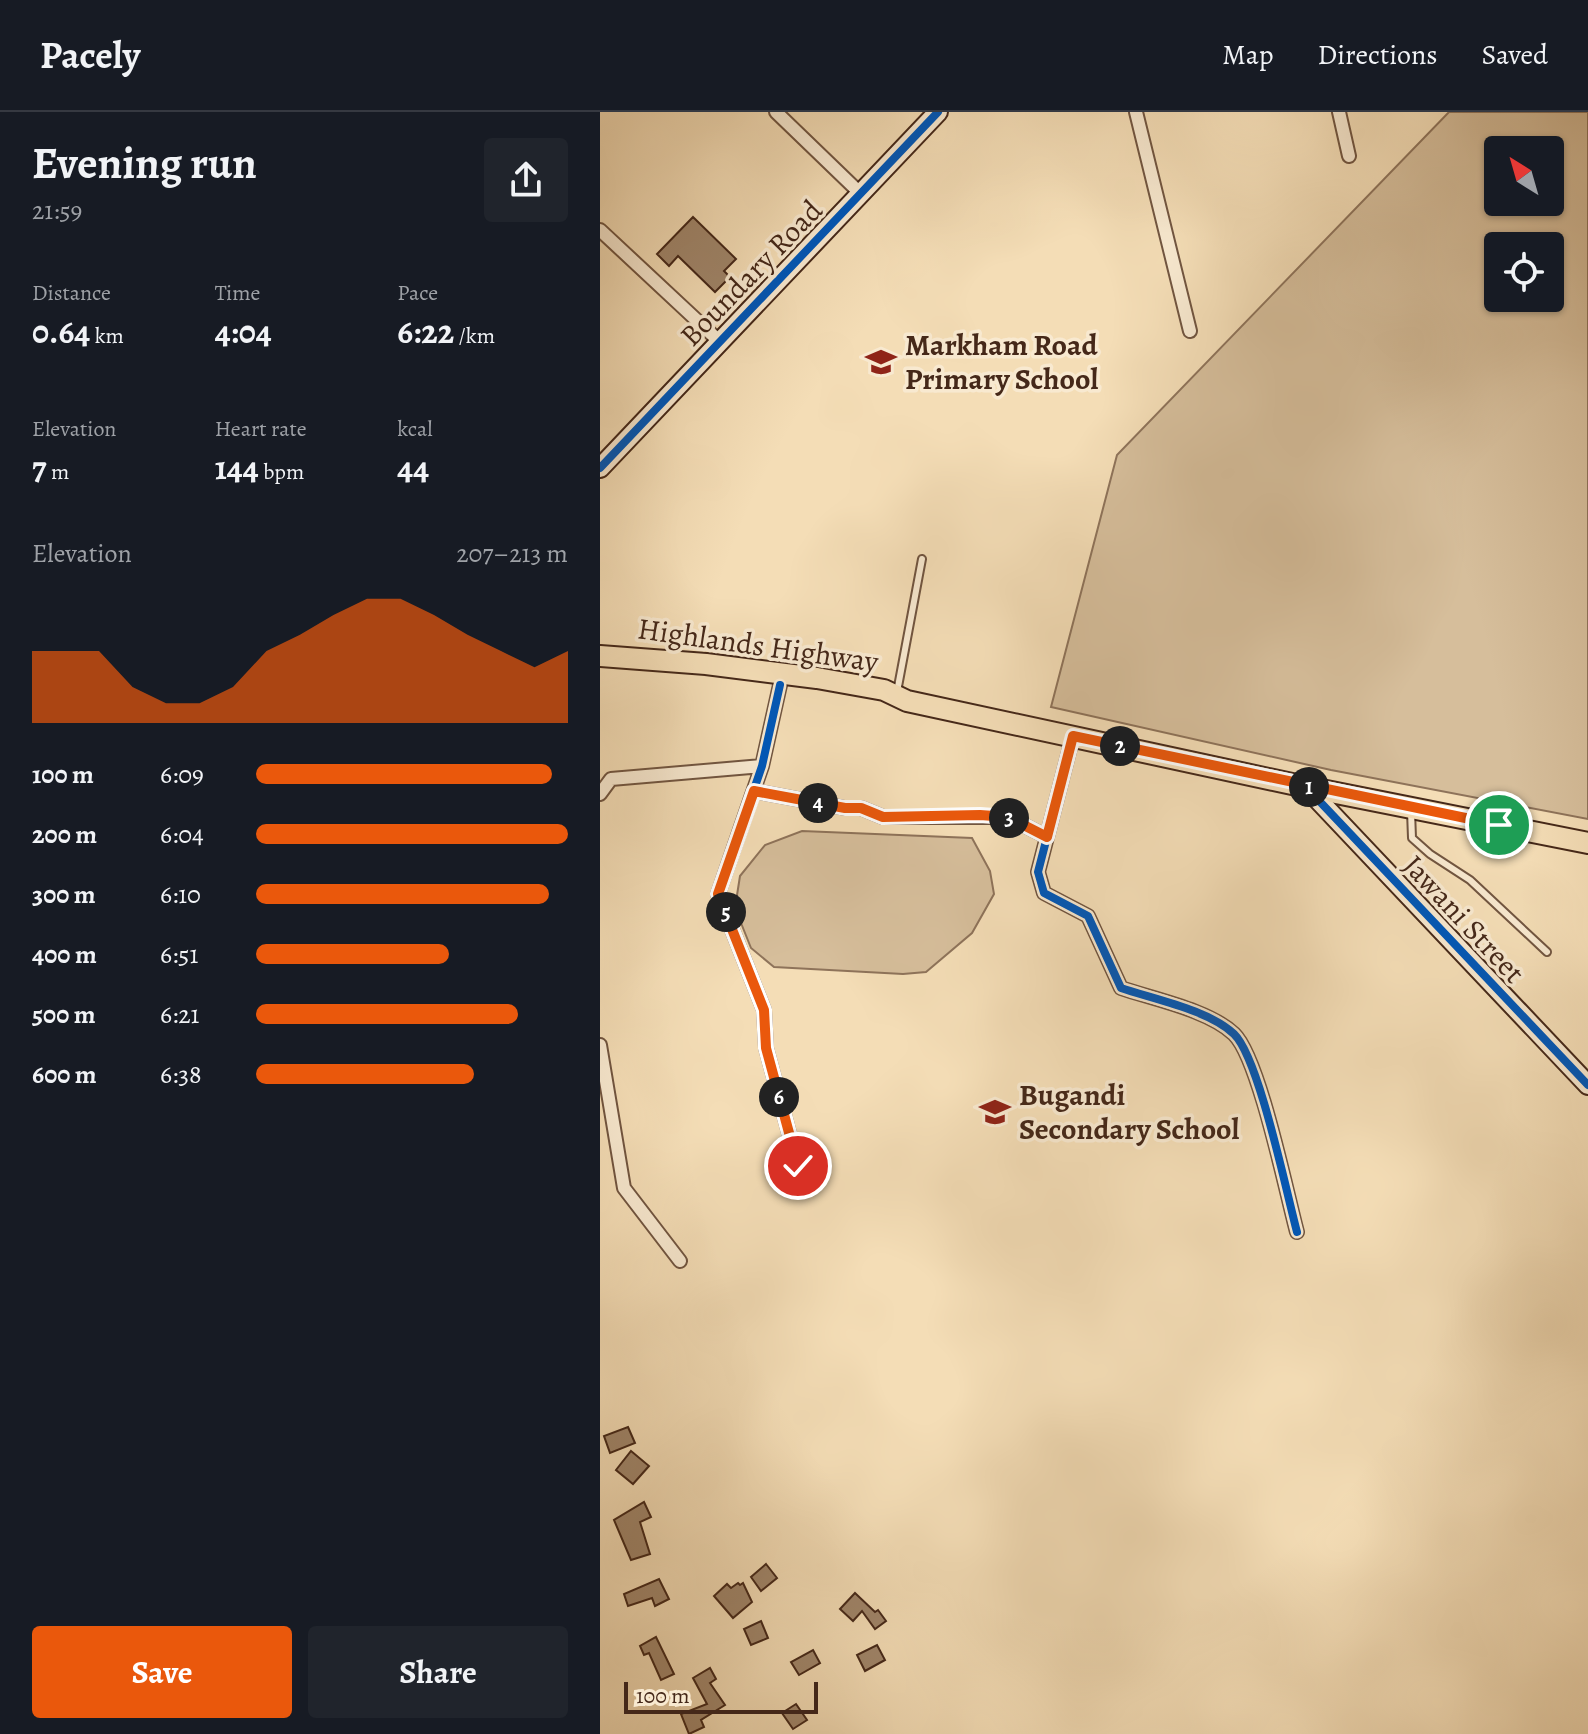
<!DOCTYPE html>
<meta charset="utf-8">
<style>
:root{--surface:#171b24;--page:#20242c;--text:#f1f3f6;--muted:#9ea1a6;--line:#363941;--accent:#ea580c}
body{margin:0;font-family:Alegreya,serif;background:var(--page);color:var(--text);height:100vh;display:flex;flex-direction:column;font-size:30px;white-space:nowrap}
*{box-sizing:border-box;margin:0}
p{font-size:26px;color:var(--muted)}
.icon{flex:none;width:44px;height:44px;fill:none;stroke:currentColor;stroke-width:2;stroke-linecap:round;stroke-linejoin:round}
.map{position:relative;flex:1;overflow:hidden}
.side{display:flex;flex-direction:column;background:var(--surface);width:600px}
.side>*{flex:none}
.needle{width:52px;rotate:323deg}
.buttons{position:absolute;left:884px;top:24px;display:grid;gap:16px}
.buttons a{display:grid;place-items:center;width:80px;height:80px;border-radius:8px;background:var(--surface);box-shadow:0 2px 6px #0004;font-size:40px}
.scale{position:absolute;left:24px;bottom:20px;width:194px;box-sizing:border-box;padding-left:8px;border:4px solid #452819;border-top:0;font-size:22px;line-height:28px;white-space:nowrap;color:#452819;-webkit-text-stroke:6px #f8e9d0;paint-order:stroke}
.pin{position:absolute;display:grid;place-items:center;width:68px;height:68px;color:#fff;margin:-34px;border:4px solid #fff;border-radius:50%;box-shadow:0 2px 8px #0007}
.km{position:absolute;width:40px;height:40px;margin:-20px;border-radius:50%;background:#222;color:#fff;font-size:22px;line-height:40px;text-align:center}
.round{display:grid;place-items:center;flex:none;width:84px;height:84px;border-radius:8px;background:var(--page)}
.summary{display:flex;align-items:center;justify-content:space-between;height:136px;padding:0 32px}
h1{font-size:44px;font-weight:700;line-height:60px}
.figures{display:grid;grid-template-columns:repeat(3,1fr);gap:12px;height:136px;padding:8px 32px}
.figures div{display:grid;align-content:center}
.figures b{font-size:34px;font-weight:700}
.figures small{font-size:22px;font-weight:400}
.figures p{font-size:22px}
.chart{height:224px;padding:16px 32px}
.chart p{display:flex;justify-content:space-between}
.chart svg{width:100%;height:144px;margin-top:8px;fill:var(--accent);opacity:.7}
.action{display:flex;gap:16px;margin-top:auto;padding:16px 32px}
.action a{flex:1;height:92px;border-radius:8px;background:var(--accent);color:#fff;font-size:32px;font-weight:700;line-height:92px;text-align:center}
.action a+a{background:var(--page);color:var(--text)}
ul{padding:0 32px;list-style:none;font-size:26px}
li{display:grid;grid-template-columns:128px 96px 1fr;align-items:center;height:60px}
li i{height:20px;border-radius:10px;background:var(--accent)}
header{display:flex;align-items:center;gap:48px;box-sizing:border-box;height:112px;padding:0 40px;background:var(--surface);border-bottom:2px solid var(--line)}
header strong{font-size:38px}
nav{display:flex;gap:44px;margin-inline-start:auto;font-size:28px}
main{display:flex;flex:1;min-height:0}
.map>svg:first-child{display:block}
.green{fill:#d6be9b;stroke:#8e735a;stroke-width:2;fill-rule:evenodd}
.building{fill:#a0866b;stroke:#452819;stroke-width:2}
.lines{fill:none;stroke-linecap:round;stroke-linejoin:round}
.lane-casing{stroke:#715540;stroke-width:10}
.street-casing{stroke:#715540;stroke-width:16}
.secondary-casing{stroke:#452819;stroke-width:22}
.primary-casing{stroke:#452819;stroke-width:24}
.lane{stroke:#f8e9d0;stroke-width:6}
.street{stroke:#f8e9d0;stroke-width:12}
.secondary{stroke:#f8e9d0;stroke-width:18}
.primary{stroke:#f4ddb6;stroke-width:20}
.cycleway-casing{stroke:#f8e9d0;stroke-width:13}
.cycleway{stroke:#0057b8;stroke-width:8}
.route-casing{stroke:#fff;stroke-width:16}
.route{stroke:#ea580c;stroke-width:10}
.labels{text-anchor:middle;stroke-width:7;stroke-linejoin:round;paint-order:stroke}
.street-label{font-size:30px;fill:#452819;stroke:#f8e9d0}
.poi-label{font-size:30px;font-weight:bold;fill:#452819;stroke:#f8e9d0;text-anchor:start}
</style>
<header>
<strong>Pacely</strong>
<nav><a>Map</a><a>Directions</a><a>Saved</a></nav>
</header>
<main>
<section class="side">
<div class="summary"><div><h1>Evening run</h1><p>21:59</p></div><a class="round"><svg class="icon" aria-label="share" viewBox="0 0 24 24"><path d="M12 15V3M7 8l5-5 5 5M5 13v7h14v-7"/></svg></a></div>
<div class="figures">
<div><p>Distance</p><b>0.64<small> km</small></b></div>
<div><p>Time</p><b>4:04</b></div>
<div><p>Pace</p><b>6:22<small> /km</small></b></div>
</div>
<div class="figures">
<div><p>Elevation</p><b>7<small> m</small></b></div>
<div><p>Heart rate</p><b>144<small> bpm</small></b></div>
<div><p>kcal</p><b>44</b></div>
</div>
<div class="chart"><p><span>Elevation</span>207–213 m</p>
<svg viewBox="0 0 160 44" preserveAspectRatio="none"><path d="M0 44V22L10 22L20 22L30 33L40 38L50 38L60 33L70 22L80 17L90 11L100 6L110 6L120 11L130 17L140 22L150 27L160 22V44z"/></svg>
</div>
<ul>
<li><b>100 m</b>6:09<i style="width:95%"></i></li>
<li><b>200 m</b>6:04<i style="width:100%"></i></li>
<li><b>300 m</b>6:10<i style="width:94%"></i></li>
<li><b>400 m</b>6:51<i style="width:62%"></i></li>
<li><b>500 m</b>6:21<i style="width:84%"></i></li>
<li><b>600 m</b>6:38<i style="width:70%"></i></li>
</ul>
<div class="action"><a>Save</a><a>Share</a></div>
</section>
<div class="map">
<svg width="988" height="1622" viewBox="0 0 988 1622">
<rect width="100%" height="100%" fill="#f4ddb6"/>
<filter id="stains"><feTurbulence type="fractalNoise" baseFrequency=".0025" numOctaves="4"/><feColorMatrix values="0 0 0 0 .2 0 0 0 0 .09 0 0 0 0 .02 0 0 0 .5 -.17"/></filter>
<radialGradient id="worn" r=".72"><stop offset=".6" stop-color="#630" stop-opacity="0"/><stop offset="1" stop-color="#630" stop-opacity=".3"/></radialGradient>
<path class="green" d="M849,0H988V707L731,658L451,595L517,343ZM898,38H950V90H898ZM898,134H950V186H898Z
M202,719L372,726L390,759L394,782L372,821L326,860L303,862L174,855L151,836L135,796L140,764L165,733Z"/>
<path class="building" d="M93,105L136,147L124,159L130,165L115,180L78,144L69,154L57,142Z
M28,1315L35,1331L10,1341L4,1324Z
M31,1339L49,1354L33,1372L16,1358Z
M44,1390L51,1405L40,1410L50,1442L31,1448L14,1408Z
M166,1452L177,1466L161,1479L151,1465Z
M59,1467L69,1487L55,1494L52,1486L28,1494L24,1482Z
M138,1471L140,1473L143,1471L152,1490L133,1506L114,1484L127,1472L131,1476Z
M255,1481L275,1500L278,1498L286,1509L275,1517L262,1499L253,1509L240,1497Z
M161,1509L168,1526L151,1533L144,1517Z
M56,1525L74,1562L61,1568L49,1541L44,1543L40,1534Z
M277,1533L285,1548L265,1559L257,1543Z
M213,1538L220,1551L199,1563L191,1550Z
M110,1556L116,1567L110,1571L125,1593L101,1608L104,1615L89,1622L81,1602L107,1592L93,1566Z
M196,1592L207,1608L193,1617L182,1601Z"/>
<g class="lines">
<defs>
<path id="lane" d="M297,580L322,447
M811,699L812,726L830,742L870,768L947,840"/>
<path id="street" d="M176,0L261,82
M536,0L590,219
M739,0L749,44
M0,118L119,229
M180,573L162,654L118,782L164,898L166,936L198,1054
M473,624L438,760L444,781L488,804L521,876C553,887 609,898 634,922C659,946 686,1079 697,1120
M154,679L245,696H261L283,705H408L447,725
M0,682L11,667L162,654
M0,933L24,1076L80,1149"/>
<path id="secondary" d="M0,356L338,0
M706,675L988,973"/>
<path id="primary" d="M0,544L106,552L217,566L284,578L307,589L706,675L988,731"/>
</defs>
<use href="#lane" class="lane-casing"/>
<use href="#street" class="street-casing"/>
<use href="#secondary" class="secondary-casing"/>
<use href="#primary" class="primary-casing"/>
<use href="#lane" class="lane"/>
<use href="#street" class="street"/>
<use href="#secondary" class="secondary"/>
<use href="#primary" class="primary"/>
<defs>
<path id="cycleway" d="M0,356L338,0
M180,573L162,654L118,782L164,898L166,936L198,1054
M473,624L438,760L444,781L488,804L521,876C553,887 609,898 634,922C659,946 686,1079 697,1120
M706,675L988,973"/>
</defs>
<use href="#cycleway" class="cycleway-casing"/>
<use href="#cycleway" class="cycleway"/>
</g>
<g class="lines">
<defs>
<path id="route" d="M198,1054L166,936L164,898L118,782L154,679L245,696H261L283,705L380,703L408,705L447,725L473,624L899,713"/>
</defs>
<use href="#route" class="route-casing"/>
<use href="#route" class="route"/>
</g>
<defs>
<symbol id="school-bare" viewBox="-9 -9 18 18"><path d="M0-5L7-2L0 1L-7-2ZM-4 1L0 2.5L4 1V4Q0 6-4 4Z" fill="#8f2418" stroke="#f8e9d0" stroke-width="2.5" paint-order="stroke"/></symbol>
</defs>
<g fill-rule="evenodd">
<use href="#school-bare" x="259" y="228" width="44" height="44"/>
<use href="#school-bare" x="373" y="978" width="44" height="44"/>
</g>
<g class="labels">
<g class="street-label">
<text transform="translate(151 161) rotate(-46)" y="10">Boundary Road</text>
<text transform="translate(158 533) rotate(8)" y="10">Highlands Highway</text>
<text transform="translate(864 807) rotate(47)" y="10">Jawani Street</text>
</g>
<g class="poi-label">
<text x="305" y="243">Markham Road<tspan x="305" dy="34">Primary School</tspan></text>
<text x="419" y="993">Bugandi<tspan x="419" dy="34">Secondary School</tspan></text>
</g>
</g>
<rect width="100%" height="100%" filter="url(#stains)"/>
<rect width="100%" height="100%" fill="url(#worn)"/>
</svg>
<div class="buttons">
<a><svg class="needle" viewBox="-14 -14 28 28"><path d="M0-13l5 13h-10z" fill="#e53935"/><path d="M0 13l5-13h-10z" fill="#9ea1a6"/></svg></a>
<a><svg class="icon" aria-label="locate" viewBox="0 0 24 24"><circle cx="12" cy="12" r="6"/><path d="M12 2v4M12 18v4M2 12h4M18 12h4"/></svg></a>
</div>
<div class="scale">100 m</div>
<div class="pin" style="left:899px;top:713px;background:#1e9e55"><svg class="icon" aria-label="arrive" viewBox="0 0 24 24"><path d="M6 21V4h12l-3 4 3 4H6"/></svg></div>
<div class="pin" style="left:198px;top:1054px;background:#d93025"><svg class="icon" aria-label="check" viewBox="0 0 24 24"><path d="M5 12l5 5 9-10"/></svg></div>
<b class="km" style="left:709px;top:675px">1</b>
<b class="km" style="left:520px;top:634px">2</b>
<b class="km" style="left:409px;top:706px">3</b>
<b class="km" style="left:218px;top:691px">4</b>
<b class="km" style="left:126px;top:800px">5</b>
<b class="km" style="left:179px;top:985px">6</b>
</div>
</main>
